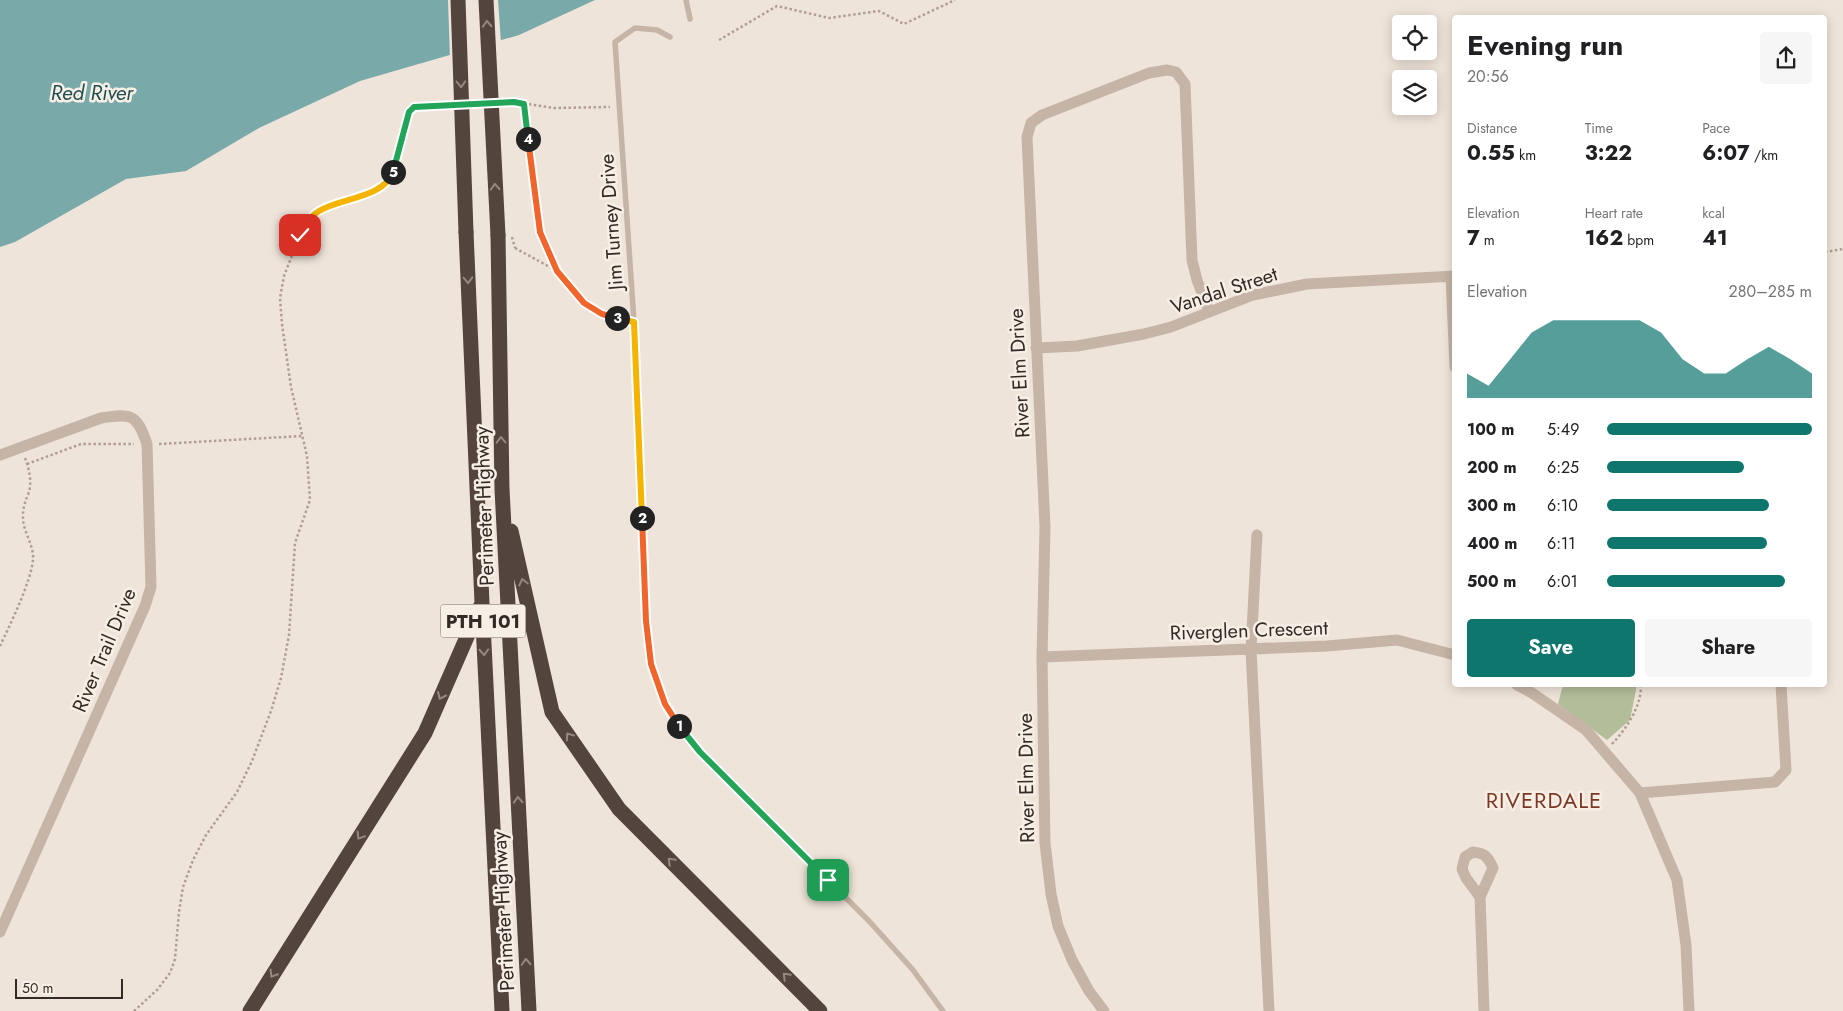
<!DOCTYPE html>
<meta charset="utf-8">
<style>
:root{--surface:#fff;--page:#f6f6f6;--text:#202124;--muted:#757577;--accent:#0f766e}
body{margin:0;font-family:Jost,sans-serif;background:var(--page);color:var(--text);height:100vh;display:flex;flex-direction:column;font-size:19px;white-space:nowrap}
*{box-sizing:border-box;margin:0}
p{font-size:16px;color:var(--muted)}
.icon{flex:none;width:28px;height:28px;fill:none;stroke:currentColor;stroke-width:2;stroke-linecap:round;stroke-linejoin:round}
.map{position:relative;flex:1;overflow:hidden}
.details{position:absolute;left:1452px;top:15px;width:375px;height:672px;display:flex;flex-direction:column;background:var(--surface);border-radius:5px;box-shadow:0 2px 12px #0003}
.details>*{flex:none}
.fabs{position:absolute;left:1392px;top:15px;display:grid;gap:10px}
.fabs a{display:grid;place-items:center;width:45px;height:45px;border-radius:5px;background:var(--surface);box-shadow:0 2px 12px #0003;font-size:25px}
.scale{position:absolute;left:15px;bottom:12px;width:108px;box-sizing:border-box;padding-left:5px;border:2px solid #332a26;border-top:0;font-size:14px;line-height:18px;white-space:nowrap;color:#332a26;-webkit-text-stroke:4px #f7efe5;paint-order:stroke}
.pin{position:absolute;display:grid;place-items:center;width:42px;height:42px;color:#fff;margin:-21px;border-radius:10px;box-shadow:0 2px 8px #0006}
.km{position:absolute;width:25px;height:25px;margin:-12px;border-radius:50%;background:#222;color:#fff;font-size:14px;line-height:25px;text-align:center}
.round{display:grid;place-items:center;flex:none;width:52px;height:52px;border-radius:5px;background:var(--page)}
.overview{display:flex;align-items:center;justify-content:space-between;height:85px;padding:0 15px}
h1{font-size:28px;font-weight:700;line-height:38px}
.stats{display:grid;grid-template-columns:repeat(3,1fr);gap:8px;height:85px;padding:5px 15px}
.stats div{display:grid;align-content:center}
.stats b{font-size:21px;font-weight:700}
.stats small{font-size:14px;font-weight:400}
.stats p{font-size:14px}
.chart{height:140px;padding:10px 15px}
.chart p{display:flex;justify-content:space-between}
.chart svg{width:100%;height:90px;margin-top:5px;fill:var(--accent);opacity:.7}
.cta{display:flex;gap:10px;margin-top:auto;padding:10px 15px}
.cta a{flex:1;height:58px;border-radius:5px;background:var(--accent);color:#fff;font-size:20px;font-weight:700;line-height:58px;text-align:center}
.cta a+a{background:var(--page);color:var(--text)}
ul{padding:0 15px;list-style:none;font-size:16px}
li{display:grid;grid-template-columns:80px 60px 1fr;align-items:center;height:38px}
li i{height:12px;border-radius:6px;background:var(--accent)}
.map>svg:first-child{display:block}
.green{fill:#b2bd9a}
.water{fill:#7aa9aa}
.pier{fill:#efe4d9}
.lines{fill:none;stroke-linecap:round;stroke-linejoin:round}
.path{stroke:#b29e91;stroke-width:2.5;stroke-dasharray:2.5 2.5;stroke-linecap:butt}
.service{stroke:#c6b4a6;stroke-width:5.5}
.minor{stroke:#c6b4a6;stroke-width:11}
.motorway{stroke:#53443e;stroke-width:15}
.path-bridge{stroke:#b29e91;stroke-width:2.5;stroke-dasharray:2.5 2.5;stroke-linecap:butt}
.motorway-bridge{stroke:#53443e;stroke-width:15}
.oneway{stroke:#958881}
.split-1-casing{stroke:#fff;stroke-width:10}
.split-2-casing{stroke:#fff;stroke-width:10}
.split-3-casing{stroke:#fff;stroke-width:10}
.split-4-casing{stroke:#fff;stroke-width:10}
.split-5-casing{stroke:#fff;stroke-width:10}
.split-6-casing{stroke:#fff;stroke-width:10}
.split-1{stroke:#22a559;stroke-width:6}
.split-2{stroke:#f0652b;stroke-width:6}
.split-3{stroke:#f5b400;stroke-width:6}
.split-4{stroke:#f0652b;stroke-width:6}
.split-5{stroke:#22a559;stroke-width:6}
.split-6{stroke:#f5b400;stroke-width:6}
.labels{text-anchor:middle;stroke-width:5;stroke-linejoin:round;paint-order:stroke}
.shield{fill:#f7efe5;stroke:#6e655f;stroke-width:1}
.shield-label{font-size:19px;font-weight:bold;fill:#332a26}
.street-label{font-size:20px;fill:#332a26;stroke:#f7efe5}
.water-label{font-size:21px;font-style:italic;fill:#1f4f51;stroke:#f7efe5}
.quarter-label{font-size:22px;letter-spacing:1px;fill:#7c3825;stroke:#f7efe5}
</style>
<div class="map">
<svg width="1843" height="1011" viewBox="0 0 1843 1011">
<rect width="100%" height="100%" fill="#efe4d9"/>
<path class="green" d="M1563,685H1637L1630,720L1607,740L1558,704Z"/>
<path class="water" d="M0,0H595L519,35L360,81L259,128L186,171L126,179L15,242L0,247Z"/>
<path class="pier" d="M448,0H498L501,43L450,58Z"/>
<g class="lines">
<path class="path" d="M719,40L777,6L829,18L879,11L904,24L955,0
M504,102H514L554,108L610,107
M523,104L540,232L557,271
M515,248L557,271L584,303L602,314L624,320
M1825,252L1843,249
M159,444L302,436
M27,464L81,444H134
M0,646C9,627 32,580 33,559C34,544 22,531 23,515C23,506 26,500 29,492C32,481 29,468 25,458
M1612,744C1627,728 1641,707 1641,685
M134,1011L157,990L170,973L175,959L179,912L183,887L193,860L206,835L237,792L252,761L271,711L281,678L289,635L295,543L310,500L307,456L291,387L282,324L280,298L284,276L300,235L310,218L317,211L327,206L371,193L391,178L409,112L414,107L448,105"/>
<path class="service" d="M686,0L690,19
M670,37L657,30L635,28L615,42L634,322L646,621C648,635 648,650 651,664C659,698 678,726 700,752L869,921L913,970L943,1011"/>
<path class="minor" d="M1451,276L1455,367
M1036,348L1077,346L1144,334L1171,327L1253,295L1307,284L1455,276
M0,455L101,418C131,413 137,414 147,444L151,587L145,606L0,932
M1257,535L1251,650L1269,1011
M1042,657L1327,646L1397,640L1455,655
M1517,685L1532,693L1586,730L1640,793L1677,880L1686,945L1689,1011
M1640,793L1775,782L1786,770L1781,685
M1480,897L1466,878L1462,869L1465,857L1473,852C1485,853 1488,857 1493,868L1480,897L1484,1011
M1104,1011L1089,991L1072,960L1058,926L1051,894L1045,843L1042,657L1045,527L1027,137L1031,123L1042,115L1149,73L1167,70L1176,72L1185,84L1192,260L1197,280L1209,311"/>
<path class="motorway" d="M466,232L482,603L502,1011
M498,235L502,489L529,1011
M511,531L552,712L619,809L820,1011
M250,1011L425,733L480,607"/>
<path class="path-bridge" d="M512,237L515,248"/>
<path class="motorway-bridge" d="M458,0L466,232
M486,0L498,235"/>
</g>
<defs><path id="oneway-chevron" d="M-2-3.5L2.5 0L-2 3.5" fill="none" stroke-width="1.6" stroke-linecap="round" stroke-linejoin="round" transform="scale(1.25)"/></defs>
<g class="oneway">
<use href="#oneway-chevron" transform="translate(487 24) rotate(-93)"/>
<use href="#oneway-chevron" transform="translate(461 84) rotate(88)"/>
<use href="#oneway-chevron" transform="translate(495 187) rotate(-93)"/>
<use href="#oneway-chevron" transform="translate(468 280) rotate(88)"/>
<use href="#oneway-chevron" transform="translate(501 440) rotate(-91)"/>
<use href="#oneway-chevron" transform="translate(523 582) rotate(-103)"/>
<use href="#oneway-chevron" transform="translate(484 652) rotate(87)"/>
<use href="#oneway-chevron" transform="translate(441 696) rotate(114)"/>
<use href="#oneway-chevron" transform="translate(569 736) rotate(-125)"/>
<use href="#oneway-chevron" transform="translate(518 800) rotate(-93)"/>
<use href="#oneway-chevron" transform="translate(360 836) rotate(122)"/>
<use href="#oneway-chevron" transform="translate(671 861) rotate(-135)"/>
<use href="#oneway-chevron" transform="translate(526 962) rotate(-93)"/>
<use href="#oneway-chevron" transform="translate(273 974) rotate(122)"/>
<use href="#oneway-chevron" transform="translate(786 976) rotate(-135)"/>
</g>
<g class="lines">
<defs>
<path id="split-1" d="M679,726L700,752L828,880"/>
<path id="split-2" d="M642,518L646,621L651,664L665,704L679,726"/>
<path id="split-3" d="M617,318L634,322L642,518"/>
<path id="split-4" d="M528,139L540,232L557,271L584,303L602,314L617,318"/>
<path id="split-5" d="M393,172L409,112L414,107L514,102L524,104L528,139"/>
<path id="split-6" d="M300,235C305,226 310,216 319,211C339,198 384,198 393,172"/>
</defs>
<use href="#split-1" class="split-1-casing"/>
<use href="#split-2" class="split-2-casing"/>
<use href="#split-3" class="split-3-casing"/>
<use href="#split-4" class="split-4-casing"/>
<use href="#split-5" class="split-5-casing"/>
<use href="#split-6" class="split-6-casing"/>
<use href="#split-1" class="split-1"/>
<use href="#split-2" class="split-2"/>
<use href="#split-3" class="split-3"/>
<use href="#split-4" class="split-4"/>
<use href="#split-5" class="split-5"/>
<use href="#split-6" class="split-6"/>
</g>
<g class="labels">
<rect class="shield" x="440.5" y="604.5" width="85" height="33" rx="4"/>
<g class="shield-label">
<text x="483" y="628">PTH 101</text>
</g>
<g class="street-label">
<text transform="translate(611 222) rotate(-94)" y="7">Jim Turney Drive</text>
<text transform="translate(1224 290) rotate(-18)" y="7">Vandal Street</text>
<text transform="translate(1019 373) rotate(-93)" y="7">River Elm Drive</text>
<text transform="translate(484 506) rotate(-92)" y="7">Perimeter Highway</text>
<text transform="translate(1249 630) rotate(-2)" y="7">Riverglen Crescent</text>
<text transform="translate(104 650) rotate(-67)" y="7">River Trail Drive</text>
<text transform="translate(1026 778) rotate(-91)" y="7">River Elm Drive</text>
<text transform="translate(503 911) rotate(-93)" y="7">Perimeter Highway</text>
</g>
<g class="water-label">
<text x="92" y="100">Red River</text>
</g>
<g class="quarter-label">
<text x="1544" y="808">RIVERDALE</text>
</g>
</g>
</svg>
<div class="fabs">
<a><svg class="icon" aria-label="locate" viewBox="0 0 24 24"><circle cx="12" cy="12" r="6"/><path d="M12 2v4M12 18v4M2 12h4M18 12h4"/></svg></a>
<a><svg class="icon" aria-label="layers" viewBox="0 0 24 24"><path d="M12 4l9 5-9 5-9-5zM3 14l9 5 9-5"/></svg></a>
</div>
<div class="scale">50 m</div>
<div class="pin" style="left:828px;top:880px;background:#1e9e55"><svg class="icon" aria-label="arrive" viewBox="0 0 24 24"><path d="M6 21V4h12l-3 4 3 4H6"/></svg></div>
<div class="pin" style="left:300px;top:235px;background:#d93025"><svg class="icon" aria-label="check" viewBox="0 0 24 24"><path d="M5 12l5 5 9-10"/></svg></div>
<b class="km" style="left:679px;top:726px">1</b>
<b class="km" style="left:642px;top:518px">2</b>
<b class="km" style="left:617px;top:318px">3</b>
<b class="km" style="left:528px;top:139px">4</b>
<b class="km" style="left:393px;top:172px">5</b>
<section class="details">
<div class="overview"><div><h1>Evening run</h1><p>20:56</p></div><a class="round"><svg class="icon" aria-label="share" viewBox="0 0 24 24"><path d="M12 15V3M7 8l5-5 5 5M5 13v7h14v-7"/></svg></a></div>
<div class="stats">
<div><p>Distance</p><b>0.55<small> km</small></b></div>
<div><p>Time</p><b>3:22</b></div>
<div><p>Pace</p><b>6:07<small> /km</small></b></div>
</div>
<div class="stats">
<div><p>Elevation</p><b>7<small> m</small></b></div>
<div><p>Heart rate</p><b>162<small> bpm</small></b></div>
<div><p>kcal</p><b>41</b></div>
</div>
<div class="chart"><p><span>Elevation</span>280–285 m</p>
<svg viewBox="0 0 160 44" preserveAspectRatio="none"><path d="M0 44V32L10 38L20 25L30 12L40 6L50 6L60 6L70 6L80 6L90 12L100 25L110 32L120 32L130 25L140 19L150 25L160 32V44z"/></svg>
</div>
<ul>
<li><b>100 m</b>5:49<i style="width:100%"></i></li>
<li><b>200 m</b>6:25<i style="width:67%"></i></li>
<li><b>300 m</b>6:10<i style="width:79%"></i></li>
<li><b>400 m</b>6:11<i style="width:78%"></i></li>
<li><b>500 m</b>6:01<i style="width:87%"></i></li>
</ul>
<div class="cta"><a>Save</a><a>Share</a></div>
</section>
</div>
